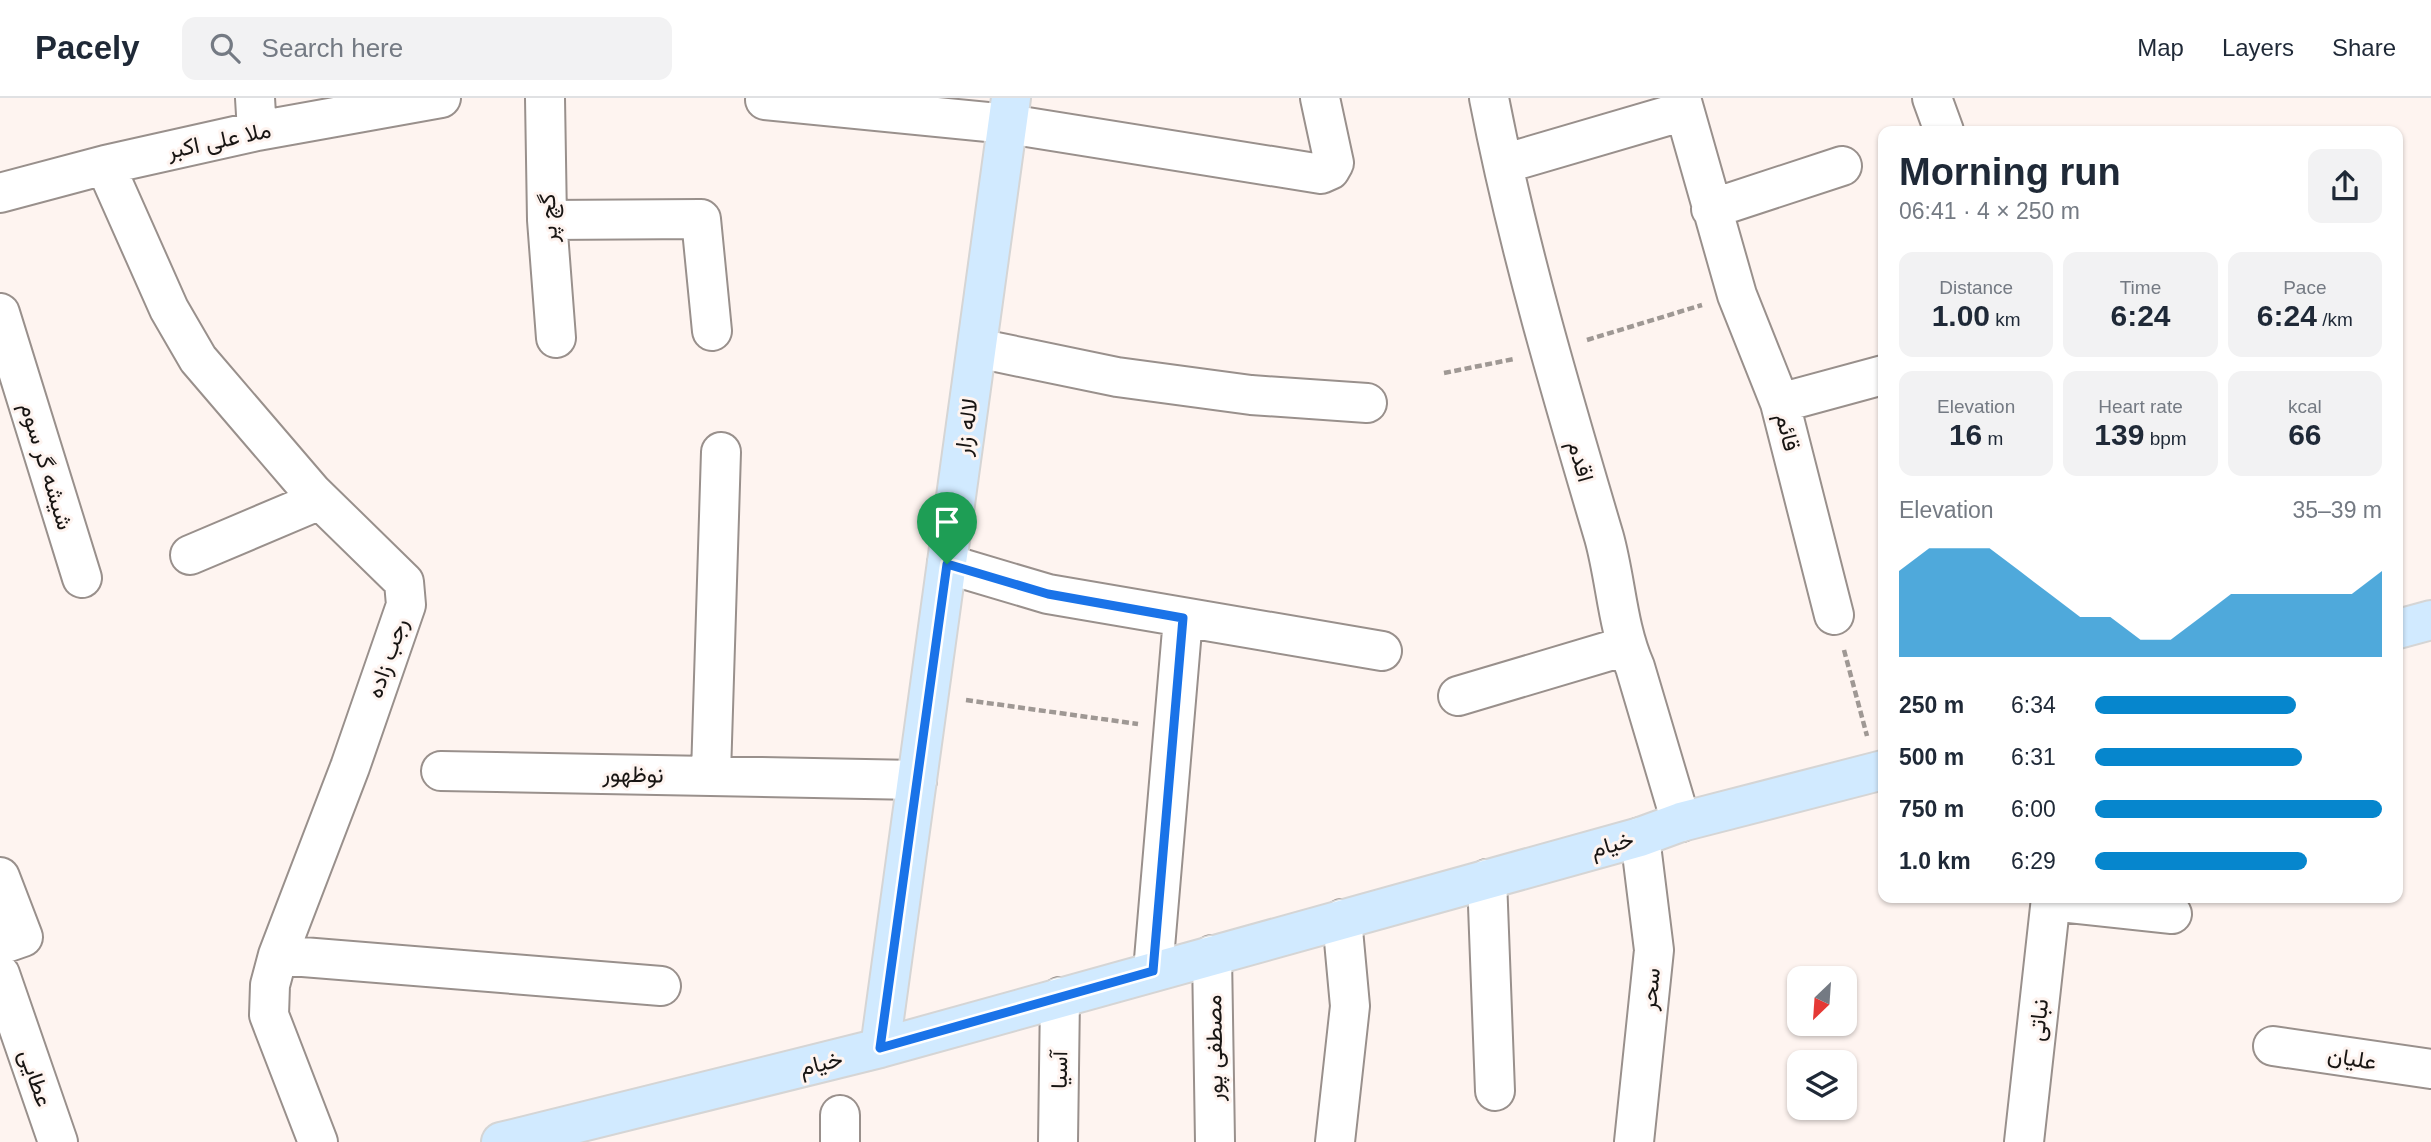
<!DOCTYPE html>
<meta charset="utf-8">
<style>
:root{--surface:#fff;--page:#f2f2f3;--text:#1f2937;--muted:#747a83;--line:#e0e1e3;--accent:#0686cd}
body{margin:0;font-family:Helvetica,Vazirmatn,sans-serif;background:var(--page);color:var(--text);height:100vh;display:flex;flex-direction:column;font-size:26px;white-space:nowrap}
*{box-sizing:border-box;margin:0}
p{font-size:23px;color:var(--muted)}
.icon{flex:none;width:38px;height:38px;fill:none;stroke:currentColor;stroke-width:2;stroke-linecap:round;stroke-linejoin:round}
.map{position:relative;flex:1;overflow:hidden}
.drawer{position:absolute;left:1878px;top:28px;width:525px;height:777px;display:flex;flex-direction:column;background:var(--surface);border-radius:14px;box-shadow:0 2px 5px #0004}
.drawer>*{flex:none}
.needle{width:46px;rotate:205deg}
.fabs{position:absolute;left:1787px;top:868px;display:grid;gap:14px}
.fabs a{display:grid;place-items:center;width:70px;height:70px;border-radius:14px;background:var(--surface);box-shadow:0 2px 5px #0004;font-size:35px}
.pin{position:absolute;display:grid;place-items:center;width:60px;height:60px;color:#fff;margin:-72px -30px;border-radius:50% 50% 50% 0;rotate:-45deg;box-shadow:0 0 7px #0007}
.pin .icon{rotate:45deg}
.round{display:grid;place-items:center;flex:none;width:74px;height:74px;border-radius:14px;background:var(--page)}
.headline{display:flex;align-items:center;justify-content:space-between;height:119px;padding:0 21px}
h1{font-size:38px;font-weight:600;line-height:52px}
.metrics{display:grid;grid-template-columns:repeat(3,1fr);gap:10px;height:119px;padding:7px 21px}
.metrics div{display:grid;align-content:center;border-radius:14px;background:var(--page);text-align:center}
.metrics b{font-size:30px;font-weight:600}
.metrics small{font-size:19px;font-weight:400}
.metrics p{font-size:19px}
.chart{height:196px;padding:14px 21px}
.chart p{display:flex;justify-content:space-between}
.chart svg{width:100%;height:126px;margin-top:7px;fill:var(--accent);opacity:.7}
ul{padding:0 21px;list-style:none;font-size:23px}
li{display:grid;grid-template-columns:112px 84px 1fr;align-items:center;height:52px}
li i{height:18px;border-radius:9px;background:var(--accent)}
header{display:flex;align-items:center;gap:42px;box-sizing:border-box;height:98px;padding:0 35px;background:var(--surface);border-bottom:2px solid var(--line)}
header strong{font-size:33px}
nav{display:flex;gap:38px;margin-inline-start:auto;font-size:24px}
.search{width:490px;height:63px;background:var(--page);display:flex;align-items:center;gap:18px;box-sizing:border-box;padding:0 24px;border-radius:14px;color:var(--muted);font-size:26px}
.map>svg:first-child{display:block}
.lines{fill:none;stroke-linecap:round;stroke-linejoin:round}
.minor-casing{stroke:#99908c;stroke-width:42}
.major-casing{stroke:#d5d5d5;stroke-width:42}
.path{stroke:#9f9894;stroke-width:4.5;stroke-dasharray:7 3.5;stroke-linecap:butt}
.minor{stroke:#fff;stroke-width:38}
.major{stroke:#d1eaff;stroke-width:38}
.route-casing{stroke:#fff;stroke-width:14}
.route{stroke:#1a73e8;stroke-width:9}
.labels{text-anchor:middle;stroke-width:6;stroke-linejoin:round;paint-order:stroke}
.street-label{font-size:23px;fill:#181513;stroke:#fef4f0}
</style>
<header>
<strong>Pacely</strong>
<div class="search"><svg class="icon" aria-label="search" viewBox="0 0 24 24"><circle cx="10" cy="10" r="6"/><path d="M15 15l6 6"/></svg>Search here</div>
<nav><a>Map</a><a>Layers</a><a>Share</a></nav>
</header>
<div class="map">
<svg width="2431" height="1044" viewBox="0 0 2431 1044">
<rect width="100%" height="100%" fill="#fef4f0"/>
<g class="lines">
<defs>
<path id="minor" d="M255,0L257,33
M545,0L547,122L556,240
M1489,0C1518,149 1561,294 1604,439C1616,482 1617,528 1635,569L1681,724
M1681,0L1737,197L1780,305L1834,517
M1932,0L1944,33
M765,2L1008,26L1321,76L1330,72L1334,65L1320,0
M1503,66L1684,13
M105,67L169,211L198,261L312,394L404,484L406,507L350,669L278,857L270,887L269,917L318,1044
M0,95L105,67L257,33L441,0
M1711,111L1842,68
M547,122L701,121L712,233
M0,215L82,480
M977,250L1117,279L1251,297L1367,305
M1780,305L1883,277
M190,457L320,402
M947,466L1048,496L1382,553
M1458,598L1626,548
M441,673L917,682
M711,676L721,354
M0,779L23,839L0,847
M1487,781L1495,993
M2051,803L2172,816
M278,857L661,888
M1212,857L1215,1044
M1153,873L1183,520
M0,876L58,1044
M2273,948L2431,971
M840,1017V1044
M1058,1044L1060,899
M1335,1044L1350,908L1342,821
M1634,1044L1654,852L1640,739
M2024,1044L2051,800"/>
<path id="major" d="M2398,531L2431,522
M880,950L1011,0
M501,1044L880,950L1640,739L1681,724L1883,672"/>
</defs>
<use href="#minor" class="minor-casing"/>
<use href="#major" class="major-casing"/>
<path class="path" d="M1587,242L1702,207
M1444,275L1514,261
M1844,552L1867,638
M966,602L1138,626"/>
<use href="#minor" class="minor"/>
<use href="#major" class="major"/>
</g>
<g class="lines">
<defs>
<path id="route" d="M947,466L1048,496L1183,520L1153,873L880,950Z"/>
</defs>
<use href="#route" class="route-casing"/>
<use href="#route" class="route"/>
</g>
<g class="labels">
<g class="street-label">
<text transform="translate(219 42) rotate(-12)" y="8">ملا علی اکبر</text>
<text transform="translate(548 120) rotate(-93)" y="8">گچ پر</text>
<text transform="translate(966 329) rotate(-82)" y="8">لاله زار</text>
<text transform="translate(1788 334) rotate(76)" y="8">قائم</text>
<text transform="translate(1581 363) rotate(74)" y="8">اقدم</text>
<text transform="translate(47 368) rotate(73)" y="8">شیشه گر سوم</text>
<text transform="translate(387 560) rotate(-71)" y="8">رجب زاده</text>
<text transform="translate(633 676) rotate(1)" y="8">نوظهور</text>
<text transform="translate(1612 746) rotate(-16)" y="8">خیام</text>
<text transform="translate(1650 891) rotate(-84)" y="8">سحر</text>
<text transform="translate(2038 922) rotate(-84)" y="8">نباتی</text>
<text transform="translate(1214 950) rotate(-91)" y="8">مصطفی پور</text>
<text transform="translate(2352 960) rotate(9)" y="8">علیان</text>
<text transform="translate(821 965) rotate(-14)" y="8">خیام</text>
<text transform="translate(1059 972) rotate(-89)" y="8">آسیا</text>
<text transform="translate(36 980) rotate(71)" y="8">عطایی</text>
</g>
</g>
</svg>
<div class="fabs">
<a><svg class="needle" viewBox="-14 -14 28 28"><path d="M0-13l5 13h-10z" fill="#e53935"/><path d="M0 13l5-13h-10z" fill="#747a83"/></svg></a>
<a><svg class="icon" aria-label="layers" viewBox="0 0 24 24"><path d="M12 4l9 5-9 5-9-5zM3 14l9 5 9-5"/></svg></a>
</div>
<div class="pin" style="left:947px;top:466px;background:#1e9e55"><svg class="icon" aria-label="arrive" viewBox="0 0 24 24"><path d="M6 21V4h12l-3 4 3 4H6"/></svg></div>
<section class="drawer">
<div class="headline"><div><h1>Morning run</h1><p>06:41 · 4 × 250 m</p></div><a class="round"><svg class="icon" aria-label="share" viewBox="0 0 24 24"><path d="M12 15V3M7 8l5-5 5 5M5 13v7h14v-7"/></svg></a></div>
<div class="metrics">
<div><p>Distance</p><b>1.00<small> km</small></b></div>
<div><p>Time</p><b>6:24</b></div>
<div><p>Pace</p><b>6:24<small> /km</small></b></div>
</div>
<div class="metrics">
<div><p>Elevation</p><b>16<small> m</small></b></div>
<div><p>Heart rate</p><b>139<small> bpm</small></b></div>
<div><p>kcal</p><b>66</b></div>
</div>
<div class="chart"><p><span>Elevation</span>35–39 m</p>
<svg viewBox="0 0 160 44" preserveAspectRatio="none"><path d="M0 44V14L10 6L20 6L30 6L40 14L50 22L60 30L70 30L80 38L90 38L100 30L110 22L120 22L130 22L140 22L150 22L160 14V44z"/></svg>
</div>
<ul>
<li><b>250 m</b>6:34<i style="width:70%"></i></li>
<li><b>500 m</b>6:31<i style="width:72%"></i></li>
<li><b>750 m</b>6:00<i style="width:100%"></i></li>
<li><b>1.0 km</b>6:29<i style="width:74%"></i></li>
</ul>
</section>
</div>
